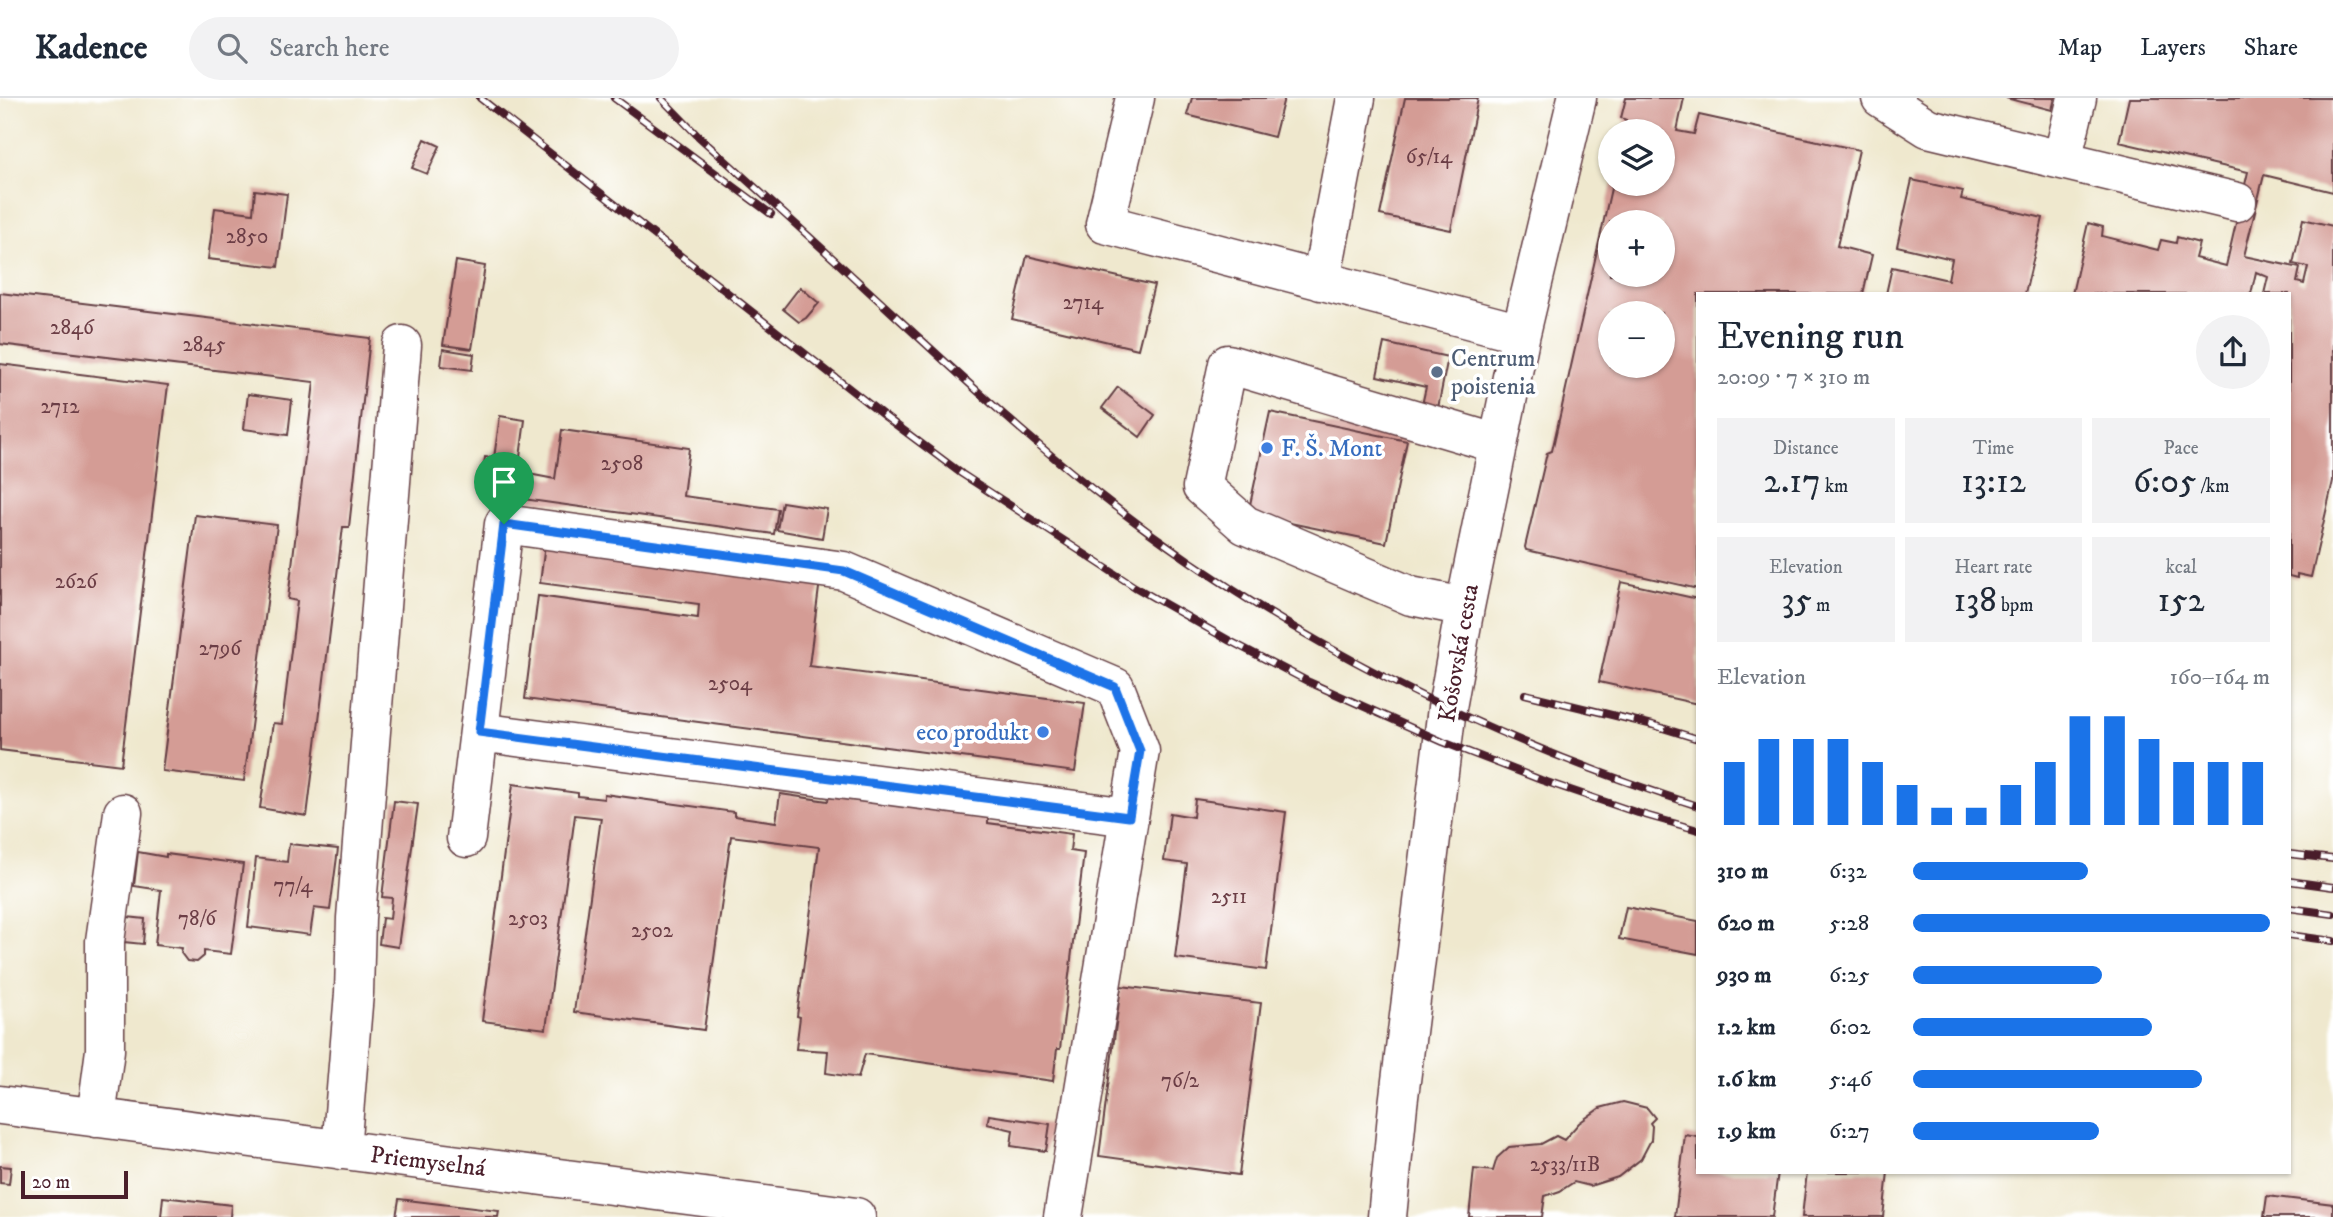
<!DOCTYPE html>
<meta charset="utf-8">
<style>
:root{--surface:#fff;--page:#f2f2f3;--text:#1f2937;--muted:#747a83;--line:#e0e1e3;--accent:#1a73e8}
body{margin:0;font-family:"IM FELL DW Pica",serif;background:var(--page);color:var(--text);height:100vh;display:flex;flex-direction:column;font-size:26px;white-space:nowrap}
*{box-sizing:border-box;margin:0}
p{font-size:23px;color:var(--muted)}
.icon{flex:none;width:38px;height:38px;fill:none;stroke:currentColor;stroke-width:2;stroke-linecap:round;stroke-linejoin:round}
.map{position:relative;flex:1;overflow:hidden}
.drawer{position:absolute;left:1696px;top:194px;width:595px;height:882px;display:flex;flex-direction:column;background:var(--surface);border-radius:0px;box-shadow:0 2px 5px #0004}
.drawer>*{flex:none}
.buttons{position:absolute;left:1598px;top:21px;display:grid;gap:14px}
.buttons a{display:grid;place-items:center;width:77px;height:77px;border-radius:50%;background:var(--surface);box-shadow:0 2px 5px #0004;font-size:35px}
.scale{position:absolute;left:21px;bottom:18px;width:107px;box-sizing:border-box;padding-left:7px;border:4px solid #4a1f2b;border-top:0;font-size:19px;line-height:24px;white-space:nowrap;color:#4a1f2b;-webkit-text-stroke:5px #fff;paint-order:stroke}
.pin{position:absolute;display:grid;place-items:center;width:60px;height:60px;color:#fff;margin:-72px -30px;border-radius:50% 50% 50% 0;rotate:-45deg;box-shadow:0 0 7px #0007}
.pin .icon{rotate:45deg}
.round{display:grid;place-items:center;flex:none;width:74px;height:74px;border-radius:37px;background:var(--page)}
.overview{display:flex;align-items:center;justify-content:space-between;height:119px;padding:0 21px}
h1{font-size:38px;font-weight:600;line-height:52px}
.figures{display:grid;grid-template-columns:repeat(3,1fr);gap:10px;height:119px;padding:7px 21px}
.figures div{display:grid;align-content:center;border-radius:0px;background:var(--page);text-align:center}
.figures b{font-size:35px;font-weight:600}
.figures small{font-size:19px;font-weight:400}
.figures p{font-size:19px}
.chart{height:196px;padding:14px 21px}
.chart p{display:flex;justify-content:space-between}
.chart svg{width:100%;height:126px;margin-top:7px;stroke:var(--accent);stroke-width:6}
ul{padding:0 21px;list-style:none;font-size:23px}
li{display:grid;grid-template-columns:112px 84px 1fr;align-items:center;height:52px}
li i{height:18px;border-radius:9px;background:var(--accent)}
header{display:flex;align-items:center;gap:42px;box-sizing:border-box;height:98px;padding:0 35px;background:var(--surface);border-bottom:2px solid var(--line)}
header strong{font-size:33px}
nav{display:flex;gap:38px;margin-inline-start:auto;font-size:24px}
.search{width:490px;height:63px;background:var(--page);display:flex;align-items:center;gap:18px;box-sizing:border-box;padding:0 24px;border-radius:38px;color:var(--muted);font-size:26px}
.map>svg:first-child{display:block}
.building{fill:#d49c95;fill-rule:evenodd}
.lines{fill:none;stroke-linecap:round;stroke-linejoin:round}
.minor-casing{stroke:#633d43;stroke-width:41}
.minor{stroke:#fff;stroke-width:38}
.rail-casing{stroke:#4a1f2b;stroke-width:8}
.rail{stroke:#fff;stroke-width:5;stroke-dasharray:16;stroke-linecap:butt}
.route-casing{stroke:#fff;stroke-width:14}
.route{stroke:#1a73e8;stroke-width:9}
.service-dot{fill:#5c6f8a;stroke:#fff;stroke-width:2.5}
.shop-dot{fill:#3f7fe0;stroke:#fff;stroke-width:2.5}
.labels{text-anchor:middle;stroke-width:7;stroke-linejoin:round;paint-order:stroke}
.number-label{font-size:21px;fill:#6c3e46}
.service-label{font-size:24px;fill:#4e5e75;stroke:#fff;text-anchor:start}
.shop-label{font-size:24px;fill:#366cbe;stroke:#fff;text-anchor:start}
.street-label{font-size:24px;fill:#4a1f2b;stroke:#fff}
</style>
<header>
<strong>Kadence</strong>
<div class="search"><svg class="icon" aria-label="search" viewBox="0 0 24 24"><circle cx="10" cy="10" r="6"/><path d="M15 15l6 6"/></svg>Search here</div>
<nav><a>Map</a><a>Layers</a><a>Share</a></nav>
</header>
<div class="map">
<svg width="2333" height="1119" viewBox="0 0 2333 1119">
<rect width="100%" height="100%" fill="#fff"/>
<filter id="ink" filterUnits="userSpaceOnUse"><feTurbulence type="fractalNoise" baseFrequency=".0143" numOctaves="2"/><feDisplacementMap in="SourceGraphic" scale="14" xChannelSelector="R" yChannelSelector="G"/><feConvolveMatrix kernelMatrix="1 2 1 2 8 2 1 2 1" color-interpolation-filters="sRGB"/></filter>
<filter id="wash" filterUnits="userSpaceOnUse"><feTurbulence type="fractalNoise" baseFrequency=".00686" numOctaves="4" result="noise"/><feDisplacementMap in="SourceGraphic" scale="28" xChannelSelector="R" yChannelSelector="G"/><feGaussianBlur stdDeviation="1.57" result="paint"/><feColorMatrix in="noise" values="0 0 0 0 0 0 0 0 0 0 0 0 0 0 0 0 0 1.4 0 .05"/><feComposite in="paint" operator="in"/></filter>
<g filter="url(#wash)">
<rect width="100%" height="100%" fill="#efe8ce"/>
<g id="blocks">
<path class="building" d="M1192,0H1284L1274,39L1187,17Z
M1405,0H1478L1451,132L1380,117Z
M1626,0H1684L1677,33L1694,36L1699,17L1859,52L1837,148L1872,157L1863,196H1698V491L1526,452L1525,449L1547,355L1552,353L1612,86H1662V33H1624L1626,22L1621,20ZM1610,124H1662V177H1610ZM1610,215H1662V268H1610Z
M2006,0H2055L2052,12Z
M2129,0H2333V94L2264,77L2244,158L2300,170L2297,184L2304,186L2308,169L2293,166L2303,121L2333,128V383L2311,479L2297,476V480L2289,478V196H2264L2268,179L2256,174L2251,196H2072L2088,125L2103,129L2102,138L2158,152L2161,142L2176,145L2177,139L2199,145L2195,160L2226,168L2248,74L2119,44Z
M425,41L440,48L427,76L412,70Z
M1912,82L1963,93L1961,101L2043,120L2025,196H1886L1892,169L1948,182L1952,161L1897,148Z
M255,92L287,96L278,169L208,161L215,110L253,115Z
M1027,158L1154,187L1138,251L1012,221Z
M456,163L485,168L472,251L443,247Z
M800,189L819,205L806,220L799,224L783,211Z
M0,195L370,240L349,429H343L307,718L260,710L273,625L282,626L297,503L288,501L314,284L0,246Z
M1384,245L1448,259L1438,310L1422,307L1426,289L1377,278Z
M443,251L474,256L472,272L441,268Z
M0,266L168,287L121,667L0,652Z
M1118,289L1155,317L1140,339L1102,310Z
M248,296L292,302L288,337L244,331Z
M1270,314L1407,343L1386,445L1248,416Z
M500,318L525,322L518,374L555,381L562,332L689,350L683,398L778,411L774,436L480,395L485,359L494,360Z
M782,404L827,411L822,440L777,432Z
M195,417L277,427L244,683L162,673Z
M545,446L820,482L809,568L1085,605L1075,674L525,601L538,498L698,520L699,506L540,485Z
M1621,484L1698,501V606L1599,584Z
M513,686L578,695V698L604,701V696L734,714V718L776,724L780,696L828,703L830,693L988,715V725L1072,736L1070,753L1084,755L1060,951H1057L1053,983L865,956L858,980L826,975L828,953L796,951L800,919L797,918L819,749L731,738L704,932L574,914L601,720L575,717L546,931L482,923Z
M1195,701L1286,714L1266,872L1175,860L1187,766L1164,763L1170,715L1193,719Z
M394,703L418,706L398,849L379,846L382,820L390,821L392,800L382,799Z
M289,746L338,751L330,812L314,810L310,837L248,829L256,760L287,764Z
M138,754L166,759V756L243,766L231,856L204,853V858L197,864L187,863L181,855L182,850L155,847L161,792L134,788Z
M1626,809L1698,823V856L1619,841Z
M127,819L145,821L143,846L124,844Z
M1121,888L1261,905L1239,1077L1099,1058Z
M1623,1004L1647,1010L1655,1020L1650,1025L1652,1028L1651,1042L1641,1061L1618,1079L1590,1088L1574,1084L1560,1093L1545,1098L1542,1119H1469L1474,1071L1493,1073L1497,1060L1509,1049L1541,1046L1556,1038L1564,1042L1579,1025L1600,1010Z
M989,1017L1050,1026L1046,1053L1011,1048L1013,1032L987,1026Z
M1685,1037L1698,1039V1074H1778L1772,1119H1675Z
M0,1068L11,1069L9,1086L0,1085Z
M1807,1074H1888L1883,1119H1802Z
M2267,1098L2333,1106V1119H2264Z
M163,1099L231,1107L230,1119H161Z
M399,1101L499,1113L498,1119H396Z"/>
</g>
</g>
<g filter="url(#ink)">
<use href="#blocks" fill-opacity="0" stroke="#633d43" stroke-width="2"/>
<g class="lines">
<defs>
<path id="minor" d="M1135,0L1105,126L1521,235
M1881,0L1928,30L2237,104
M2062,62L2077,0
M1321,183L1356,0
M1465,509L1411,498L1245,427L1202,389L1228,266L1498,346
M479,634L1129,719
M466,740L504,426L844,473L1115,589L1140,653L1063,1119
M0,1007L856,1119
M96,1020L105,952V843L123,715
M341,1052L354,895L356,820L402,247
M1387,1119L1398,1007L1447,610L1465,509L1521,235L1577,0"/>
</defs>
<use href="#minor" class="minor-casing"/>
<use href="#minor" class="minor"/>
<defs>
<path id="rail" d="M480,0L883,317L962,376L1135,489L1230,543L1309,584L1443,644L1541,682L1638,715L1698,732
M614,0L771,116
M661,0L698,38C766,99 834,161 901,223C967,284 1033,345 1104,400C1279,538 1485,640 1698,708
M1525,596L1653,627L1698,641
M2289,756L2333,761
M2289,783L2333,789
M2289,810L2333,816
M2289,837L2333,843"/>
</defs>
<use href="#rail" class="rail-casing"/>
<use href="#rail" class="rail"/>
</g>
</g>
<g class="lines" filter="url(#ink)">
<defs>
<path id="route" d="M504,426L844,473L1115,589L1140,653L1129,719L479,634Z"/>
</defs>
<use href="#route" class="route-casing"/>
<use href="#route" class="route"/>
</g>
<circle class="service-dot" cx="1437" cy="274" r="7"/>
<g class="shop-dot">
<circle cx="1267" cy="350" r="7"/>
<circle cx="1043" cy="634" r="7"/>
</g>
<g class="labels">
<g class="number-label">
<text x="1429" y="65">65/14</text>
<text x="247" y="145">2850</text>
<text x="1083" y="211">2714</text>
<text x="72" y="236">2846</text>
<text x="204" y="253">2845</text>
<text x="60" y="315">2712</text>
<text x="622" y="372">2508</text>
<text x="76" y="490">2626</text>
<text x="220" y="557">2796</text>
<text x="730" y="592">2504</text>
<text x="293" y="794">77/4</text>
<text x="1229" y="805">2511</text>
<text x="197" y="827">78/6</text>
<text x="528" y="827">2503</text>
<text x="652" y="839">2502</text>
<text x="1180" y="989">76/2</text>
<text x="1565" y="1073">2533/11B</text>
</g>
<g class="service-label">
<text x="1451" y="268">Centrum<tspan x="1451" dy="28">poistenia</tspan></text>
</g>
<g class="shop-label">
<text x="1281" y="358">F. Š. Mont</text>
<text x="1029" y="642" text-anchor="end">eco produkt</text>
</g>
<g class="street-label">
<text transform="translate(1458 555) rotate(-80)" y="8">Košovská cesta</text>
<text transform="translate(428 1063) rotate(7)" y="8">Priemyselná</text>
</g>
</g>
</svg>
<div class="buttons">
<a><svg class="icon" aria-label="layers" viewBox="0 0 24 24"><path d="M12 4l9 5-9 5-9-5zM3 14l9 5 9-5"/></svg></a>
<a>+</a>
<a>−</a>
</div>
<div class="scale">20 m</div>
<div class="pin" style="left:504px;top:426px;background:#1e9e55"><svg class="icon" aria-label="arrive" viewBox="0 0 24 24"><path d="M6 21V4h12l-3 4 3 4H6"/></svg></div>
<section class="drawer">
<div class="overview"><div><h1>Evening run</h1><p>20:09 · 7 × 310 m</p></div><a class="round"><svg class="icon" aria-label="share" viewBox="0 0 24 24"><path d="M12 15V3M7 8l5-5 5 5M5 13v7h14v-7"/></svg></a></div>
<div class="figures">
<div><p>Distance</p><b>2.17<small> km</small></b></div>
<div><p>Time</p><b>13:12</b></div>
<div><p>Pace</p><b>6:05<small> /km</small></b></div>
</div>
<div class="figures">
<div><p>Elevation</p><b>35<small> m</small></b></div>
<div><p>Heart rate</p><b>138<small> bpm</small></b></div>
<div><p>kcal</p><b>152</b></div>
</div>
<div class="chart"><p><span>Elevation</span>160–164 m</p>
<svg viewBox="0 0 160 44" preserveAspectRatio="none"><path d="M5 44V22M15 44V14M25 44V14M35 44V14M45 44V22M55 44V30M65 44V38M75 44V38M85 44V30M95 44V22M105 44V6M115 44V6M125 44V14M135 44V22M145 44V22M155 44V22"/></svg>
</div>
<ul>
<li><b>310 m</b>6:32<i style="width:49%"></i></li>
<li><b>620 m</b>5:28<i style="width:100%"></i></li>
<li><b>930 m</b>6:25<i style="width:53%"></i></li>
<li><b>1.2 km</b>6:02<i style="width:67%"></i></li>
<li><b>1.6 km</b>5:46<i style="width:81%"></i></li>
<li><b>1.9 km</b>6:27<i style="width:52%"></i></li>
</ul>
</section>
</div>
